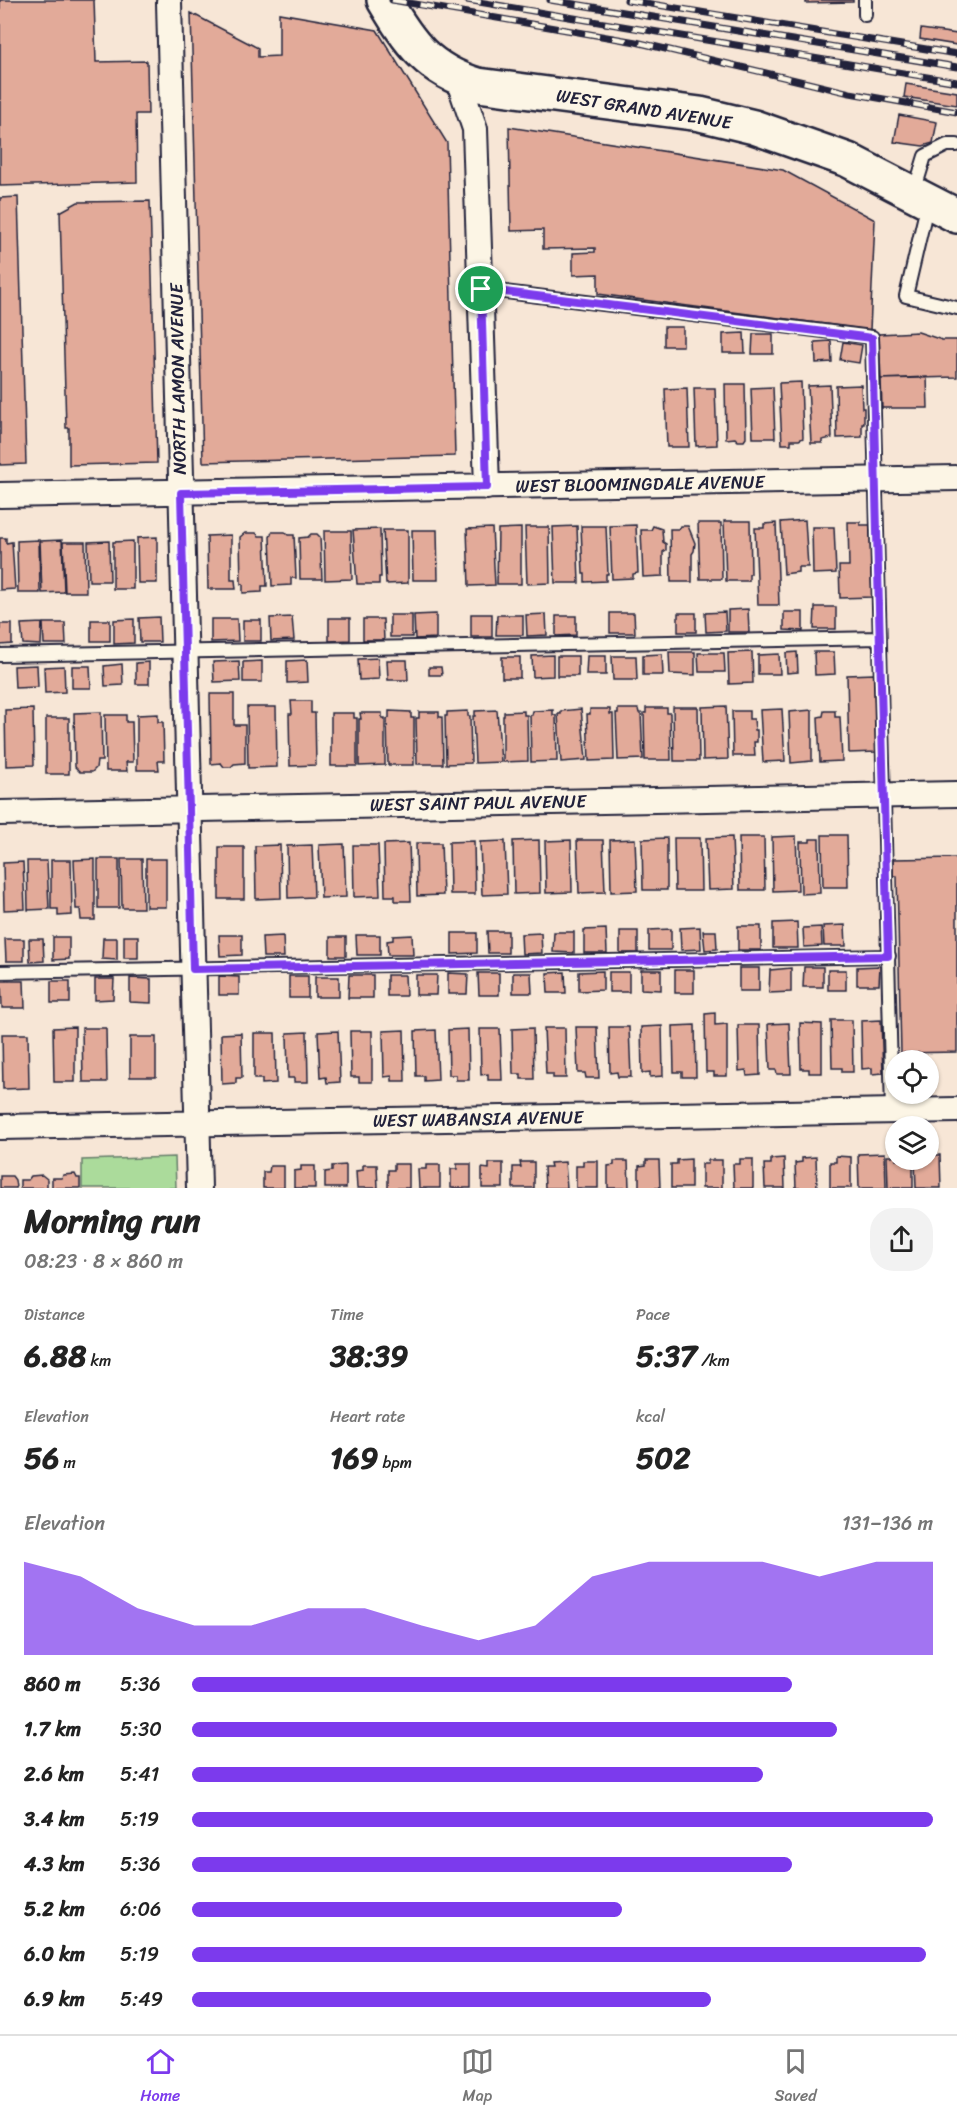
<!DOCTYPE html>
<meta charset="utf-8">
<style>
:root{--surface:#fff;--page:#f2f2f2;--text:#222;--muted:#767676;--line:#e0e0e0;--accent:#7c3aed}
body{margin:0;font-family:Sriracha,sans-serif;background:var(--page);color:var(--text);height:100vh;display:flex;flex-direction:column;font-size:22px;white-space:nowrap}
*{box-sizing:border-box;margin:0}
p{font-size:20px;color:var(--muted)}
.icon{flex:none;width:33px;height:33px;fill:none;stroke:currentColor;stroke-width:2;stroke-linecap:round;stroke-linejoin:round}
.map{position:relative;height:1188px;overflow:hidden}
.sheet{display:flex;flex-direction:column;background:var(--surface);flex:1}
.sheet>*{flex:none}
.fabs{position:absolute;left:885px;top:1050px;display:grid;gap:12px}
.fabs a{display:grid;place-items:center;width:54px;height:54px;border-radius:50%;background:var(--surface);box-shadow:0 2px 4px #0004;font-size:30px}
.pin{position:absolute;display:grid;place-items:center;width:51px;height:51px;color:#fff;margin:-26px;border:3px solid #fff;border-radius:50%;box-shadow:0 2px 6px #0007}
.round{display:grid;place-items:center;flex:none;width:63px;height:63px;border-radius:24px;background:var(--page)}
.headline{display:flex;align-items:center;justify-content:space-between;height:102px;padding:0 24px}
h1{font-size:33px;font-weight:700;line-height:45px}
.stats{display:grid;grid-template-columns:repeat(3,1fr);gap:9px;height:102px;padding:6px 24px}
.stats div{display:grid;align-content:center}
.stats b{font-size:30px;font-weight:700}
.stats small{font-size:16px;font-weight:400}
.stats p{font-size:16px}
.chart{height:168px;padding:12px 24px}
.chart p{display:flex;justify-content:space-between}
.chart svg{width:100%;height:108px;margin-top:6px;fill:var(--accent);opacity:.7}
ul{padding:0 24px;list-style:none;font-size:20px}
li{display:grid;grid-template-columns:96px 72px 1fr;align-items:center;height:45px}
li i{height:15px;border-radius:8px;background:var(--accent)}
.tabs{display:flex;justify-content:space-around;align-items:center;height:84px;border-top:2px solid var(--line);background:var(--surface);font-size:16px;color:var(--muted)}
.tabs a{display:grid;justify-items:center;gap:3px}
.tabs .current{color:var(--accent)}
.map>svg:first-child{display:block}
.green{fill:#abdb9b;stroke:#667e6b;stroke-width:1.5}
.building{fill:#e2aa99;stroke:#22223b;stroke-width:1.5}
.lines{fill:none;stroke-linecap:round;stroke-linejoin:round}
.lane-casing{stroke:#22223b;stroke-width:16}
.street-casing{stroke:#22223b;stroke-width:28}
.secondary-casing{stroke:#22223b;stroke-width:38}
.lane{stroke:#fcf5e5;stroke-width:12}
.street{stroke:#fcf5e5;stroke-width:24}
.secondary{stroke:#fcf5e5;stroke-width:33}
.rail-casing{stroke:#22223b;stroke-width:7}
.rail{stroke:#fcf5e5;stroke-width:4.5;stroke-dasharray:14;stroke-linecap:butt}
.route-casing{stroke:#fff;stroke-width:12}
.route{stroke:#7c3aed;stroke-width:8}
.labels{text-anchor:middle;stroke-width:5;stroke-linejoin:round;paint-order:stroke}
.street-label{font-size:18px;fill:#22223b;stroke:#fcf5e5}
</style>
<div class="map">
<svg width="957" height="1188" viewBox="0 0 957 1188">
<rect width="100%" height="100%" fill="#f7e6d6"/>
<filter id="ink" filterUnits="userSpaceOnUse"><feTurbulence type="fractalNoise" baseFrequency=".0167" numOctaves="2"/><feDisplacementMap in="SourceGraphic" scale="12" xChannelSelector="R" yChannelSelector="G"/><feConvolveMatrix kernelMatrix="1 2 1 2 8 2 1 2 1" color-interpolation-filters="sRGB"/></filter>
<g filter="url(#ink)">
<path class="green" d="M175,1157L176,1188H82V1160Z"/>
<path class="building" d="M0,0H94L96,62L147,61L148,114H136L137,182L0,186Z
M806,0H853V2L806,3Z
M191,13L258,48V57L279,56V13L377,30L447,143L455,456L203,462Z
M921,29L957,34V45L920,39Z
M906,84L957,92V105L904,97Z
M899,115L937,122L933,143L923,146L894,142Z
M509,127L783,170L875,220L870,330L598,294V274L573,275V253L595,252V248L543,249V230L511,231Z
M18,197L26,464L0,465V198Z
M150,201L157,463L69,465V428H66L60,212L78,202Z
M664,327H683V346H664Z
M918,332L942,340H957V377L881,379L879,334Z
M744,333L745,353H723V334Z
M753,334H773V354H752Z
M831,341L832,362L816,363L815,342Z
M843,342L862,345L859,363L840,360Z
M927,377L928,408H882L881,379Z
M801,382L803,438L799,440H791V444H782L779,383Z
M725,384H745L746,438L744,441H738L735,438L726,439Z
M830,385L832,438L822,440V443H811L808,386Z
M861,385L862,408H864V424H862V437L837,438L836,386Z
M773,387L775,438H753L751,388Z
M687,388L689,447H667L665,389Z
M694,388H715L717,445L696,446Z
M805,520L808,567H798V572L784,574L781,522Z
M724,521H750L751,574H749V581H726Z
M848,522H860V525H870L872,597L840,598L839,566H849Z
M698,523H721L722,579H700Z
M776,523L779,605H758L755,528H764V524Z
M636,525L638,573L633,574V578L612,579L610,526Z
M577,526L579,583H555L553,527Z
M581,526H606L608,574H606V581L585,582V574H583Z
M653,526L662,529L663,542L666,544V550L663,552V576L643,577L641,530H651Z
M681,526H688L695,543L694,551L692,554V582H671L670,529H679Z
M525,527H549L550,583L527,584Z
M812,527H834L836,573L813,574Z
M492,528L495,585L469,586L467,529Z
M521,528V584H497L498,529Z
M380,529L381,577H379V584H357L353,530Z
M383,530H408V583L386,584Z
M412,530H437L438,580H413Z
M324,531H351L352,579L325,580Z
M272,532H285L288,535H294L296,578H291V585L272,586L270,537Z
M245,533H256L259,536H265L267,586H262V592L243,593V584H241L240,537Z
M311,534H317L320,537L322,579H300L299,538L308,537Z
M231,535V580H235L236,589H208L207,536Z
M157,537V583H138L137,538Z
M0,538H6V543L12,542L15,589L0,590Z
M39,540L40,593H18L17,541Z
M62,540L64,592L42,593L40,541Z
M109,541L110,581H89L88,542Z
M133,541V589H113V542Z
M63,542H85L86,592H65Z
M815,607H836V629H814Z
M748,609L749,632H728V610Z
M725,612L726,631L706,632L705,613Z
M784,612H803V631L784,630Z
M610,613H634L635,633H610Z
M678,613H696V632H678Z
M436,614V638L415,639L414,615Z
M471,614H492V637H471Z
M546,614L547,635L527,636L526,615Z
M390,615H412V637H390Z
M497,615H523V635H496Z
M556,616H576V635L556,636Z
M159,617L160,642H140L139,618Z
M292,617L294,640L271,641L270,618Z
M329,618H350V640L329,641Z
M134,619V643L114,644V620Z
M211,619H237L238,641L211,642Z
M363,619H383L384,640H363Z
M91,620H110V641H91Z
M243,620H261V641H243Z
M42,623L41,645L23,644L21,624Z
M43,623H65L66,644H44Z
M0,624H12V644L0,645Z
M669,652H695V675L670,674Z
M752,652L753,683L729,684L728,653Z
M797,652L798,672L787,673L786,653Z
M814,652H834L835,674L815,675Z
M698,653H724L725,672H699Z
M662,654L663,675H643V655Z
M779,654L780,674H758V655Z
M553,655V676L533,677L532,656Z
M557,656H578V676H557Z
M587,656H606V675H586Z
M612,656H636L637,680H613Z
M502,657H520V678H502Z
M378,658L379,679L359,680L358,659Z
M307,660L308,682L287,683V661Z
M387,660H407L408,680H388Z
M239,661L240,681L214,682L213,662Z
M262,661V682H243V662Z
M149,662V684H136V663Z
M122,664L123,685L105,686L104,666Z
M37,665L38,687L15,688L14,666Z
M64,666L65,692L45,693L44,667Z
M72,666H90L91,688H72Z
M429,667H441L442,675H429Z
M874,674L876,752L849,753L847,675Z
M210,694H234V725H245V763L234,764L231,767H224L221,763L211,764Z
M291,701H311V713H315L316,765L290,766L289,714H292Z
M726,706L728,759L703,760L702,707Z
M247,707H276L277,767L248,768Z
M673,707H698L699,761H674Z
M646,708H667V713H670L671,760H645L644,713H646Z
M33,709L34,765L6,766L5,710Z
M581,709L586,760L561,762L558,714H561V711Z
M590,709H610V714H613L614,760L589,761L587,714H590Z
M618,709H638L639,713H641L643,759L618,760L616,713H618Z
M782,709L785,761L763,762L760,710Z
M497,710L501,762L475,763L473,716H475V711Z
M553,710V715H556L557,761L531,762L530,715H532L533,711Z
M812,710V761L791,763L789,712Z
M389,711L411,712V718H414V765H388L387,719L389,718Z
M468,711V716H470L471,763L446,764L445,716H447V712Z
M524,711V715H527L528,761L503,762V716H504V712Z
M732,711H749V719H754L755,730H757V742H754L755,756H733Z
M824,711H835V717H840L842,761L820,762L818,717L823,716Z
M101,712L102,761H97L96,768L92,772H80L75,767L74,713Z
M419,712H439V717H442L443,764H417L416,718H419Z
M331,713H354V718H357V766H331Z
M360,713H382V718H385V765L359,766V719H361Z
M158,714V722H163L164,761H158L159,770H137V715Z
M105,715H126V722H132L133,762H126L127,771H106Z
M46,718H69V774H46Z
M822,835H847L848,887H823Z
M796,836L798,890L773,891L772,837Z
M732,837L734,889L708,890L706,838Z
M739,837H764L765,890H740Z
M667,838V890H643L642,839Z
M674,838H700L701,891H675Z
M635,839L637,891L611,892L610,840Z
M810,839H819L820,893L801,894L800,842H810Z
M539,840L540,893L514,894L513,841Z
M571,840L572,892L546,893L545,841Z
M577,840H603L605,892L579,893Z
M474,841L475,894H450L449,842Z
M505,841L507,894L482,895L480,842Z
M409,843L411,901H395V896H385L384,844Z
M416,843H441L443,895L417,896Z
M344,844L346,897L321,898L319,845Z
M280,845L281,898L256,899L255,846Z
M312,845L314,897L288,898L287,846Z
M353,845H378L380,896L354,897Z
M219,847H244V899H219Z
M957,858V1052L901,1053L897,876H893V859Z
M95,859V920H81L80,909H76L74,860Z
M98,859H119V908H98Z
M121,859H142L143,908H122Z
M146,859H166V907H146Z
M51,860H71L72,915L58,916V909H51Z
M27,861H47L49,909L28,910Z
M23,862L25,909L4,910L3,863Z
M797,922L798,948H773V923Z
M845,925L846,946H824L823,926Z
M738,926H761V950H738Z
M700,927L701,949L681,950L680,928Z
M821,927L822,946L804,947L803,928Z
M606,929L607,953H584V930Z
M671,929V950H649V930Z
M487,931H508V953H488Z
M620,931H638V953H620Z
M703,931H716L717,949L705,950Z
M554,932H574V953L553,952Z
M452,933H477V953L452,954Z
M541,933L542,953L522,954L521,934Z
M219,935H242V955L220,956Z
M356,935H380V955H357Z
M412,935L413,955H388L387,941L393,940V936Z
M124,936H138V958H124Z
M283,936L284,957H263L262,937Z
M53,937H69V959L53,960Z
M330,937H346V956H330Z
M103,938H117V960L102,959Z
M5,939H24V961H6Z
M29,939H43L44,961L30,962Z
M880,966L879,985H857V967Z
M804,967H823V987H803Z
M739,968H759V991H739Z
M791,968V992L769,993L770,970Z
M641,970H661V990L641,989Z
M675,970H694V993H675Z
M828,970H846V990H828Z
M603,971V990L579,991V972Z
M565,972L566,993H548L547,973Z
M609,972H629V992H609Z
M448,973L468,974L467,994H448Z
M478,973H499V995H479Z
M513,973H531L532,993H513Z
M349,975H373V998H348Z
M387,975H405L406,996H387Z
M416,975H437L436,995H416Z
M219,976L239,977V995H219Z
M289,976H308V998H289Z
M315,977H339V997H315Z
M130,978L151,979V1003L130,1002Z
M95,979H114L113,999L95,1000Z
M1,981H24L25,1008H2Z
M51,981H70V1003H51Z
M715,1013V1025L727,1024V1076H714V1072H706L705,1014Z
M831,1020H852L853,1072H842V1068H832Z
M881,1020L883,1073L872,1074V1068L862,1069L861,1021Z
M789,1023L791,1074H777L776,1070H770L768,1024Z
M800,1023L822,1024V1073H809V1069H801Z
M695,1025L696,1077H682V1072H674L673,1026Z
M738,1025H759L760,1075L747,1076L746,1070L739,1071Z
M662,1026L663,1076L650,1077V1072L642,1073L641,1027Z
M75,1027V1082H54L53,1028Z
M576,1027H597L599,1078H586L585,1073H578Z
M609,1027H629L631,1077H618L617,1072L610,1073Z
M82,1028H106L107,1082H83Z
M533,1028L534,1079H521V1074H513L512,1029Z
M544,1028H565L566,1078H553V1074H546Z
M468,1029L469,1080H456V1075H449L448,1030Z
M480,1029H500L502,1080H488V1074L481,1075Z
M404,1030L405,1081H392V1076L384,1077L383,1031Z
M436,1030L438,1080L424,1081V1076H416L415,1031Z
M338,1031L340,1082L327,1083L326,1077L320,1078L318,1032Z
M350,1031H372V1082H359V1077H351Z
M307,1032L308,1082H294V1078H288L287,1033Z
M241,1033L242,1078H236V1083L222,1084L221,1034Z
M254,1033H275L276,1083L262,1084V1079H254Z
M2,1034H28L29,1088L3,1089Z
M130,1037H156V1077H130Z
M885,1153L886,1188H859L858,1154Z
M928,1155H940L941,1188H916L915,1160H928Z
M836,1156L851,1157V1188H830V1162H836Z
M887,1156H896V1160H913V1188H888Z
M816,1157L817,1188H796L795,1163L802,1162V1158Z
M784,1158L785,1188H765L764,1164H771V1159Z
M691,1159V1188H671V1164H677V1160Z
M740,1159H753V1188H734L733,1164H740Z
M646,1160H659L660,1188H639V1166L646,1165Z
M708,1160H722V1188H702V1164H708Z
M583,1161H598V1188H576V1166H583Z
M614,1161H628L629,1188H608V1166L614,1165Z
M520,1162H534V1188H513V1167H521Z
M565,1162L567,1188H545L544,1167H551L550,1163Z
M489,1163H503V1188H482V1168L489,1169Z
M394,1164H409V1188H388V1170H394Z
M457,1164H471V1188H451V1169H457Z
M346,1165V1188H325V1172L332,1171V1166Z
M363,1165H377L378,1188H357L356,1171L363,1170Z
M426,1165H440V1188H419L418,1169H426Z
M270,1166H284V1188H263V1172H269Z
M301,1166H315V1188H294V1171L301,1170Z
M75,1174L77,1178H80V1188H52V1178H62L63,1175Z
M42,1175L47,1179V1188H20V1180H28L31,1176Z
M0,1176H12L15,1180L16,1188H0Z"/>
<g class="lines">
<defs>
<path id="lane" d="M865,0V15
M914,192L925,156L947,145H957
M928,202L906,296L957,308
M481,289L872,337L892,1111
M0,655L880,638
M0,972L889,956"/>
<path id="street" d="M169,2L199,1188
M458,79L475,129L487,487
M0,495L957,478
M0,813L957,794
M0,1127L957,1110"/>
<path id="secondary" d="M384,0C410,44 428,70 478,85L700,114L754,127L848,160L957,216"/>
</defs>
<use href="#lane" class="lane-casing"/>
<use href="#street" class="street-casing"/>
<use href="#secondary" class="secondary-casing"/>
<use href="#lane" class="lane"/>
<use href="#street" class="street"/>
<use href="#secondary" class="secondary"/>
<defs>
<path id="rail" d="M392,0L636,42L850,93L957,112
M467,0L957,82
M550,0L957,67
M627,0L957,54"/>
</defs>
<use href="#rail" class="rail-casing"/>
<use href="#rail" class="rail"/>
</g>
</g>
<g class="lines" filter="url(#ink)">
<defs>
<path id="route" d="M481,289L872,338L888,956L193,969L181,493L487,487Z"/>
</defs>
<use href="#route" class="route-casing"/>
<use href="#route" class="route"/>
</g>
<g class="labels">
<g class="street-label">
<text transform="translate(644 109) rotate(9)" y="6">WEST GRAND AVENUE</text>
<text transform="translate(178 379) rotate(-91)" y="6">NORTH LAMON AVENUE</text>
<text transform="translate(640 484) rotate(-1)" y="6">WEST BLOOMINGDALE AVENUE</text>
<text transform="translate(478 803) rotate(-1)" y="6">WEST SAINT PAUL AVENUE</text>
<text transform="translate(478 1119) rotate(-1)" y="6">WEST WABANSIA AVENUE</text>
</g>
</g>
</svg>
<div class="fabs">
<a><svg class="icon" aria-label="locate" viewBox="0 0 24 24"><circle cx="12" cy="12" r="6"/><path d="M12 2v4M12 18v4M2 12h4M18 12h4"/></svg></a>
<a><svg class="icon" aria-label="layers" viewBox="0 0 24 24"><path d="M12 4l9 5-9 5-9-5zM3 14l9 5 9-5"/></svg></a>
</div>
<div class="pin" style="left:481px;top:289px;background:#1e9e55"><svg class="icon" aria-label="arrive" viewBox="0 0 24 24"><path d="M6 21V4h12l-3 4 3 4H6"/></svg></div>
</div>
<section class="sheet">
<div class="headline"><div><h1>Morning run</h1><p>08:23 · 8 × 860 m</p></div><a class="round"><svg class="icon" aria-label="share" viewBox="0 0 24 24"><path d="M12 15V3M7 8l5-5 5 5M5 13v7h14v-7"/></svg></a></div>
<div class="stats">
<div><p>Distance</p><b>6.88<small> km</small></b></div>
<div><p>Time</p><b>38:39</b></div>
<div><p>Pace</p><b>5:37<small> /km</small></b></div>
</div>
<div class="stats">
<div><p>Elevation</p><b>56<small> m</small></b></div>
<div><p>Heart rate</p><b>169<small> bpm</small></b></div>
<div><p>kcal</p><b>502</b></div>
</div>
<div class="chart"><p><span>Elevation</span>131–136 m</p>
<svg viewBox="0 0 160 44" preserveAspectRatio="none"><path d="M0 44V6L10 12L20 25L30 32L40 32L50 25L60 25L70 32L80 38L90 32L100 12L110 6L120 6L130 6L140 12L150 6L160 6V44z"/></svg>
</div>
<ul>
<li><b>860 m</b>5:36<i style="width:81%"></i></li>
<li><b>1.7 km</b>5:30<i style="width:87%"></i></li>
<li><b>2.6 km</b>5:41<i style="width:77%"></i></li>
<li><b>3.4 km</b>5:19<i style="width:100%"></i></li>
<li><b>4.3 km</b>5:36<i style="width:81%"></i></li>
<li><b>5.2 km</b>6:06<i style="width:58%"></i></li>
<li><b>6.0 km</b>5:19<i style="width:99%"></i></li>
<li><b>6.9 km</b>5:49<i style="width:70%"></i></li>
</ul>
</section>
<nav class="tabs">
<a class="current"><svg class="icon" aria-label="home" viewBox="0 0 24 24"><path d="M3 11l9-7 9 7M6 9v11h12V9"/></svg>Home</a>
<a><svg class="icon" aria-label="map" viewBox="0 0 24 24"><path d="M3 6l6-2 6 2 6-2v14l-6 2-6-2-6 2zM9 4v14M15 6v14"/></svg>Map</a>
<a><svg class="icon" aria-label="saved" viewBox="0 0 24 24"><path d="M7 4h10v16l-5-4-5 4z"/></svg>Saved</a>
</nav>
